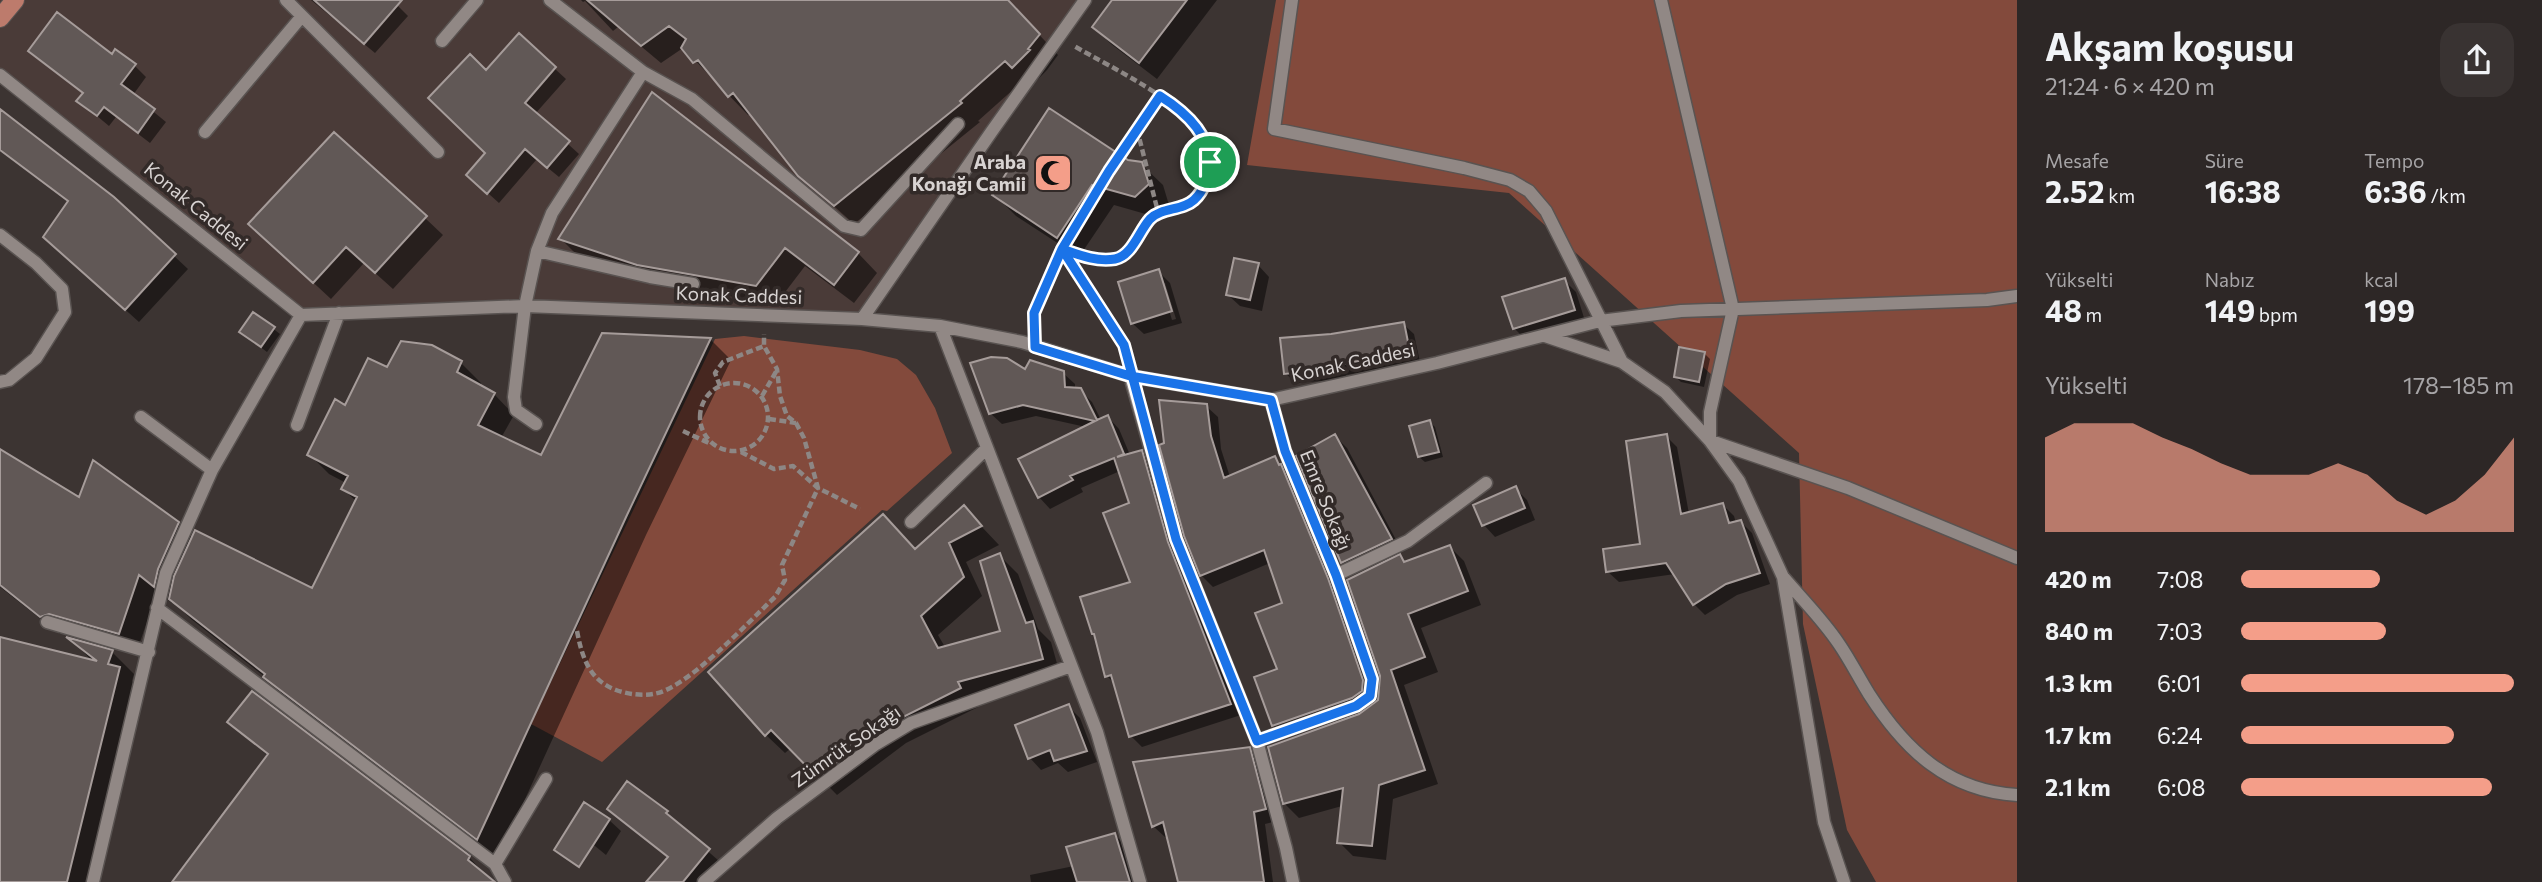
<!DOCTYPE html>
<html lang="tr">
<meta charset="utf-8">
<style>
:root{--surface:#2d2726;--page:#393332;--text:#f1f3f6;--muted:#a7a5a7;--accent:#f49e89}
body{margin:0;font-family:Commissioner,sans-serif;background:var(--page);color:var(--text);height:100vh;display:flex;flex-direction:column;font-size:26px;white-space:nowrap}
*{box-sizing:border-box;margin:0}
p{font-size:23px;color:var(--muted)}
.icon{flex:none;width:38px;height:38px;fill:none;stroke:currentColor;stroke-width:2;stroke-linecap:round;stroke-linejoin:round}
.map{position:relative;flex:1;overflow:hidden}
.drawer{display:flex;flex-direction:column;background:var(--surface);width:525px}
.drawer>*{flex:none}
.pin{position:absolute;display:grid;place-items:center;width:60px;height:60px;color:#fff;margin:-30px;border:4px solid #fff;border-radius:50%;box-shadow:0 2px 7px #0007}
.round{display:grid;place-items:center;flex:none;width:74px;height:74px;border-radius:21px;background:var(--page)}
.overview{display:flex;align-items:center;justify-content:space-between;height:119px;padding:0 28px}
h1{font-size:38px;font-weight:700;line-height:52px}
.stats{display:grid;grid-template-columns:repeat(3,1fr);gap:10px;height:119px;padding:7px 28px}
.stats div{display:grid;align-content:center}
.stats b{font-size:30px;font-weight:700}
.stats small{font-size:19px;font-weight:400}
.stats p{font-size:19px}
.chart{height:196px;padding:14px 28px}
.chart p{display:flex;justify-content:space-between}
.chart svg{width:100%;height:126px;margin-top:7px;fill:var(--accent);opacity:.7}
ul{padding:0 28px;list-style:none;font-size:23px}
li{display:grid;grid-template-columns:112px 84px 1fr;align-items:center;height:52px}
li i{height:18px;border-radius:9px;background:var(--accent)}
main{display:flex;flex:1;min-height:0}
.map>svg:first-child{display:block}
.built{fill:#4a3b38}
.green{fill:#834a3c}
.shadow{fill:#0007;fill-rule:evenodd}
.building{fill:#615856;stroke:#a69c9a;stroke-width:2}
.lines{fill:none;stroke-linecap:round;stroke-linejoin:round}
.minor-casing{stroke:#595351;stroke-width:15}
.major-casing{stroke:#595351;stroke-width:20}
.path{stroke:#8d8785;stroke-width:4.5;stroke-dasharray:7 3.5;stroke-linecap:butt}
.minor{stroke:#918885;stroke-width:12}
.major{stroke:#bd7b6c;stroke-width:18}
.route-casing{stroke:#fff;stroke-width:14}
.route{stroke:#1a73e8;stroke-width:9}
.labels{text-anchor:middle;stroke-width:7;stroke-linejoin:round;paint-order:stroke}
.poi-label{font-size:19px;font-weight:bold;fill:#d8d3d2;stroke:#322a28;text-anchor:end}
.street-label{font-size:19px;fill:#d8d3d2;stroke:#322a28}
</style>
<main>
<div class="map">
<svg width="2017" height="882" viewBox="0 0 2017 882">
<rect width="100%" height="100%" fill="#3c3432"/>
<path class="built" d="M0,0H1083L960,190L862,319L525,306L301,315L0,75Z"/>
<path class="green" d="M1276,0H2017V882H1876L1847,830L1803,624L1799,453L1509,193L1247,165Z
M744,336L860,350L897,359L916,375L935,408L952,453L887,511L882,510L602,762L531,724L715,339Z"/>
<path class="shadow" d="M311,0H392L408,16L375,53Z
M581,0H1007L1058,55L1047,70L1032,85L1025,79L978,121L980,122L854,224L799,175L751,113L748,115L683,48L661,63L618,27L613,31L585,1L583,2Z
M1115,0H1217L1157,79L1111,44L1094,27Z
M519,36L566,79L535,114L579,154L559,177L537,159L499,203L480,186L487,153V72Z
M30,51L112,57L134,65L146,77L133,95L166,122L150,143L116,117L109,126L79,101L84,94Z
M652,95L858,253L877,273L854,303L805,266L776,304L658,284L580,258L561,239Z
M0,111L112,198L188,269L139,322L59,250L69,203L0,151Z
M1128,162L1141,164L1163,185L1169,205L1156,217L1114,205L1079,257L1016,216L995,195Z
M425,218L443,235L393,289L364,263L331,299L250,224Z
M1258,265L1269,277L1262,311L1240,306L1228,295Z
M1158,271L1170,283L1182,323L1144,334L1132,323ZM1161,283H1165L1176,319L1172,320Z
M1564,280L1576,292L1585,321L1526,340L1514,328Z
M254,314L280,334L267,352L247,337Z
M1403,324L1414,334L1420,362L1346,375V379L1296,383L1285,373L1331,336Z
M603,334L711,340L731,360L646,535L498,858L285,697L265,677L191,619L172,600V603L157,592L137,651L68,631L60,634L0,587V451L80,499L178,523L193,538L313,590L357,502L343,489L346,483L329,474L309,454L346,407L388,370L431,346L461,363L481,383L479,387L494,394L514,415L501,438L542,457Z
M1704,353L1710,359L1704,387L1681,382L1676,377Z
M1026,372L1063,373L1075,384V390H1080L1092,402L1101,420L1108,417L1119,429L1130,455L1141,452L1153,463L1241,715L1142,747L1131,736L1115,684L1107,676L1132,583L1131,504L1120,471L1081,488L1083,492L1050,509L1039,497L1086,427L1036,416L1002,424L990,413Z
M1206,406L1218,417L1221,449L1230,477L1275,458L1286,470L1339,591L1374,693L1372,706L1379,701L1400,556L1407,563L1450,547L1464,561L1481,605L1421,628L1438,672L1404,685L1438,784L1393,799L1386,860L1353,856L1339,842L1342,806L1299,818L1285,804L1270,748L1360,716L1371,707L1285,737L1273,726L1284,604L1270,563L1213,587L1202,576L1186,536Z
M1430,422L1435,427L1443,457L1425,462L1419,457Z
M1335,436L1347,448L1402,551L1354,574L1342,562Z
M1666,436L1677,447L1689,514L1723,505L1734,516L1736,523L1741,522L1752,533L1770,584L1737,595L1705,615L1694,604L1675,574L1619,582L1607,571L1642,546Z
M1515,488L1527,500L1535,520L1495,537L1484,525L1475,506Z
M964,508L999,545L966,562L982,596L938,635L945,647L1002,632L999,555L1018,574L1038,629L1051,642L1061,678L975,701L978,707L906,743L837,795L791,748L785,753L766,735L916,550Z
M0,638L93,662L72,640L112,652L134,674L132,681L142,691L94,882H0Z
M1068,706L1080,718L1097,762L1068,772L1058,763L1041,770L1030,758Z
M230,722L469,857L492,882H175L269,757Z
M1249,749L1261,761L1277,821L1265,824L1273,882H1180L1168,836L1165,837L1153,826Z
M628,784L667,812L677,824L719,861L701,882H649L669,858L609,809Z
M609,820L621,831L606,855L584,837Z
M1115,835L1126,846L1137,882H1031L1030,875L1074,866Z"/>
<path class="building" d="M314,0H402L364,44Z
M587,0H1008L1040,34L1028,49L1030,50L1012,68L1005,61L960,101L962,103L834,206L798,176L733,93L728,97L698,60L693,63L681,48L686,39L669,26L641,46Z
M1112,0H1187L1139,63L1092,27Z
M57,12L112,54L115,49L136,64L121,84L155,109L138,133L104,107L97,116L76,101L83,93L28,51Z
M519,33L556,67L525,103L570,141L547,168L525,149L487,194L466,175L485,153L428,98L470,54L486,70Z
M652,92L859,252L834,285L785,248L756,286L637,265L558,239Z
M1049,108L1128,160L1142,162L1149,184L1135,197L1092,185L1057,238L992,195Z
M0,109L114,197L176,254L125,310L43,237L68,201L0,150Z
M334,132L427,216L375,273L346,247L313,283L248,224Z
M1234,258L1259,263L1250,300L1226,295Z
M1159,269L1172,311L1131,324L1118,282Z
M1565,278L1575,310L1513,329L1502,297Z
M253,312L275,327L261,347L239,332Z
M1404,322L1410,352L1336,365V369L1284,374L1280,338L1331,334Z
M602,333L711,338L627,515L477,840L263,677L265,674L169,599L174,576L195,530L312,588L357,497L341,489L348,476L307,455L335,399L345,405L368,358L387,367L401,341L432,345L462,361L457,372L495,393L478,425L541,455Z
M1679,347L1705,352L1699,382L1674,377Z
M991,357L1007,358L1025,369L1030,360L1064,371L1065,387L1081,388L1097,420L1108,415L1124,454L1117,457L1142,450L1168,542L1231,704L1129,737L1111,675L1105,677L1094,634H1092L1080,597L1130,582L1103,513L1129,503L1114,458L1070,476L1073,480L1038,498L1018,459L1095,421L1023,405L989,414L970,363Z
M1159,400L1207,404L1211,436L1224,478L1275,456L1279,465L1281,464L1328,578L1363,680L1362,691L1352,698L1272,726L1254,677L1277,669L1255,613L1282,603L1264,550L1200,576L1184,536L1159,445L1164,443Z
M1430,420L1439,452L1418,457L1409,426Z
M1335,434L1392,539L1341,563L1296,456Z
M1667,434L1681,514L1723,503L1729,523L1741,520L1760,573L1726,584L1693,605L1666,563L1606,572L1603,549L1640,544L1626,441Z
M0,449L79,497L93,460L179,522L158,569L154,587L139,575L119,634L49,614L40,617L0,585Z
M1516,486L1525,508L1482,526L1473,505Z
M964,505L982,526L949,543L964,577L921,616L938,648L1000,631L980,561L1000,553L1026,623L1033,621L1043,659L958,682L961,688L887,725L817,777L771,730L765,736L708,672L883,514L915,549Z
M1450,545L1468,591L1408,614L1425,657L1391,670L1425,770L1379,785L1372,846L1337,843L1343,788L1283,804L1268,747L1359,714L1378,700L1380,676L1347,580L1400,554L1404,562Z
M0,637L97,661L66,637L113,650L108,664L120,667L67,882H0Z
M252,691L470,856L468,860L495,882H172L268,754L227,722Z
M1069,704L1087,751L1054,761L1050,750L1028,759L1015,725Z
M1250,747L1266,809L1254,812L1264,882H1178L1163,822L1152,827L1133,762Z
M627,781L668,811L666,813L710,849L683,882H646L668,857L607,809Z
M584,802L610,819L579,867L554,850Z
M1115,833L1130,882H1077L1066,847Z"/>
<g class="lines">
<defs>
<path id="minor" d="M286,0L438,152
M1292,0L1274,129L1464,168L1510,180L1529,191L1546,211L1622,362
M1661,0L1733,309L1710,412V441
M442,41L477,0
M643,72L692,99L844,226L861,230L958,124
M0,75L301,315L525,306L862,319L940,326L1022,342L1130,376L1271,400L1437,363L1600,321L1681,311L1987,300L2017,296
M205,132L302,16
M0,235L36,263L62,289L65,312L36,358L9,380L0,382
M537,251L650,277L693,284
M862,319L992,131L1085,0
M940,326L1097,732L1140,882
M1545,336L1622,362L1665,392L1710,441L1739,481L1783,577L1824,822L1844,882
M1130,376L1176,539L1257,741L1286,848L1293,882
M141,417L212,470
M536,424L516,410L514,397L525,306L537,251L552,213L643,72L550,0
M297,425L339,313
M1711,441L1848,488L2017,558
M911,522L987,448
M1336,575L1408,541L1486,483
M1784,578C1802,599 1823,620 1839,644C1850,660 1859,678 1869,694C1905,750 1948,791 2017,795
M157,608L495,864L505,882
M47,622L149,652
M1257,741L1356,706L1370,696L1372,679L1336,575L1285,451L1271,400
M495,864L546,779
M93,882L166,573L212,470L301,315
M704,882L777,818L876,744L911,723L1071,666"/>
<path id="major" d="M0,18L15,0"/>
</defs>
<use href="#minor" class="minor-casing"/>
<use href="#major" class="major-casing"/>
<path class="path" d="M1137,129L1158,212
M1062,249C1077,254 1104,266 1119,257C1134,249 1138,232 1149,220C1162,206 1180,211 1193,202C1207,191 1214,164 1209,148C1198,108 1110,67 1074,46
M1062,249L1123,345L1126,354
M1034,326C1034,309 1041,296 1048,281C1078,214 1119,156 1160,96
M700 417a34 34 0 1 1 68 0a34 34 0 1 1-68 0Z
M720,386L715,373L723,362L764,346
M762,396L777,370
M769,419L796,423
M683,431L711,444
M741,452L774,469L793,466L818,488L860,509
M577,631C582,657 589,680 616,690C627,694 642,696 653,694C686,690 749,621 775,597L785,580L782,565L818,488L804,438L796,423L787,416L780,396L777,369L764,346V334"/>
<use href="#minor" class="minor"/>
<use href="#major" class="major"/>
</g>
<g class="lines">
<defs>
<path id="route" d="M1210,162C1208,176 1205,190 1194,200C1182,211 1162,207 1150,219C1139,231 1132,256 1115,259C1096,262 1079,255 1062,249L1034,313L1035,347L1130,376L1271,400L1285,451L1336,575L1372,679L1370,696L1356,706L1257,741L1176,539L1124,345L1062,249L1109,171L1160,96C1184,111 1208,132 1210,162"/>
</defs>
<use href="#route" class="route-casing"/>
<use href="#route" class="route"/>
</g>
<defs>
<symbol id="mosque-square" viewBox="-11 -11 22 22"><rect x="-9" y="-9" width="18" height="18" rx="4" fill="#f49e89" stroke="#322a28"/><path d="M3.5-4.9A6 6 0 1 0 3.5 4.9A5 5 0 1 1 3.5-4.9Z" fill="#111"/></symbol>
</defs>
<g fill-rule="evenodd">
<use href="#mosque-square" x="1031" y="151" width="44" height="44"/>
</g>
<g class="labels">
<g class="poi-label">
<text x="1026" y="169">Araba<tspan x="1026" dy="22">Konağı Camii</tspan></text>
</g>
<g class="street-label">
<text transform="translate(196 206) rotate(39)" y="7">Konak Caddesi</text>
<text transform="translate(739 295) rotate(2)" y="7">Konak Caddesi</text>
<text transform="translate(1353 362) rotate(-12)" y="7">Konak Caddesi</text>
<text transform="translate(1326 500) rotate(68)" y="7">Emre Sokağı</text>
<text transform="translate(846 746) rotate(-35)" y="7">Zümrüt Sokağı</text>
</g>
</g>
</svg>
<div class="pin" style="left:1210px;top:162px;background:#1e9e55"><svg class="icon" aria-label="arrive" viewBox="0 0 24 24"><path d="M6 21V4h12l-3 4 3 4H6"/></svg></div>
</div>
<section class="drawer">
<div class="overview"><div><h1>Akşam koşusu</h1><p>21:24 · 6 × 420 m</p></div><a class="round"><svg class="icon" aria-label="share" viewBox="0 0 24 24"><path d="M12 15V3M7 8l5-5 5 5M5 13v7h14v-7"/></svg></a></div>
<div class="stats">
<div><p>Mesafe</p><b>2.52<small> km</small></b></div>
<div><p>Süre</p><b>16:38</b></div>
<div><p>Tempo</p><b>6:36<small> /km</small></b></div>
</div>
<div class="stats">
<div><p>Yükselti</p><b>48<small> m</small></b></div>
<div><p>Nabız</p><b>149<small> bpm</small></b></div>
<div><p>kcal</p><b>199</b></div>
</div>
<div class="chart"><p><span>Yükselti</span>178–185 m</p>
<svg viewBox="0 0 160 44" preserveAspectRatio="none"><path d="M0 44V11L10 6L20 6L30 6L40 11L50 15L60 20L70 24L80 24L90 24L100 20L110 24L120 33L130 38L140 33L150 24L160 11V44z"/></svg>
</div>
<ul>
<li><b>420 m</b>7:08<i style="width:51%"></i></li>
<li><b>840 m</b>7:03<i style="width:53%"></i></li>
<li><b>1.3 km</b>6:01<i style="width:100%"></i></li>
<li><b>1.7 km</b>6:24<i style="width:78%"></i></li>
<li><b>2.1 km</b>6:08<i style="width:92%"></i></li>
</ul>
</section>
</main>
